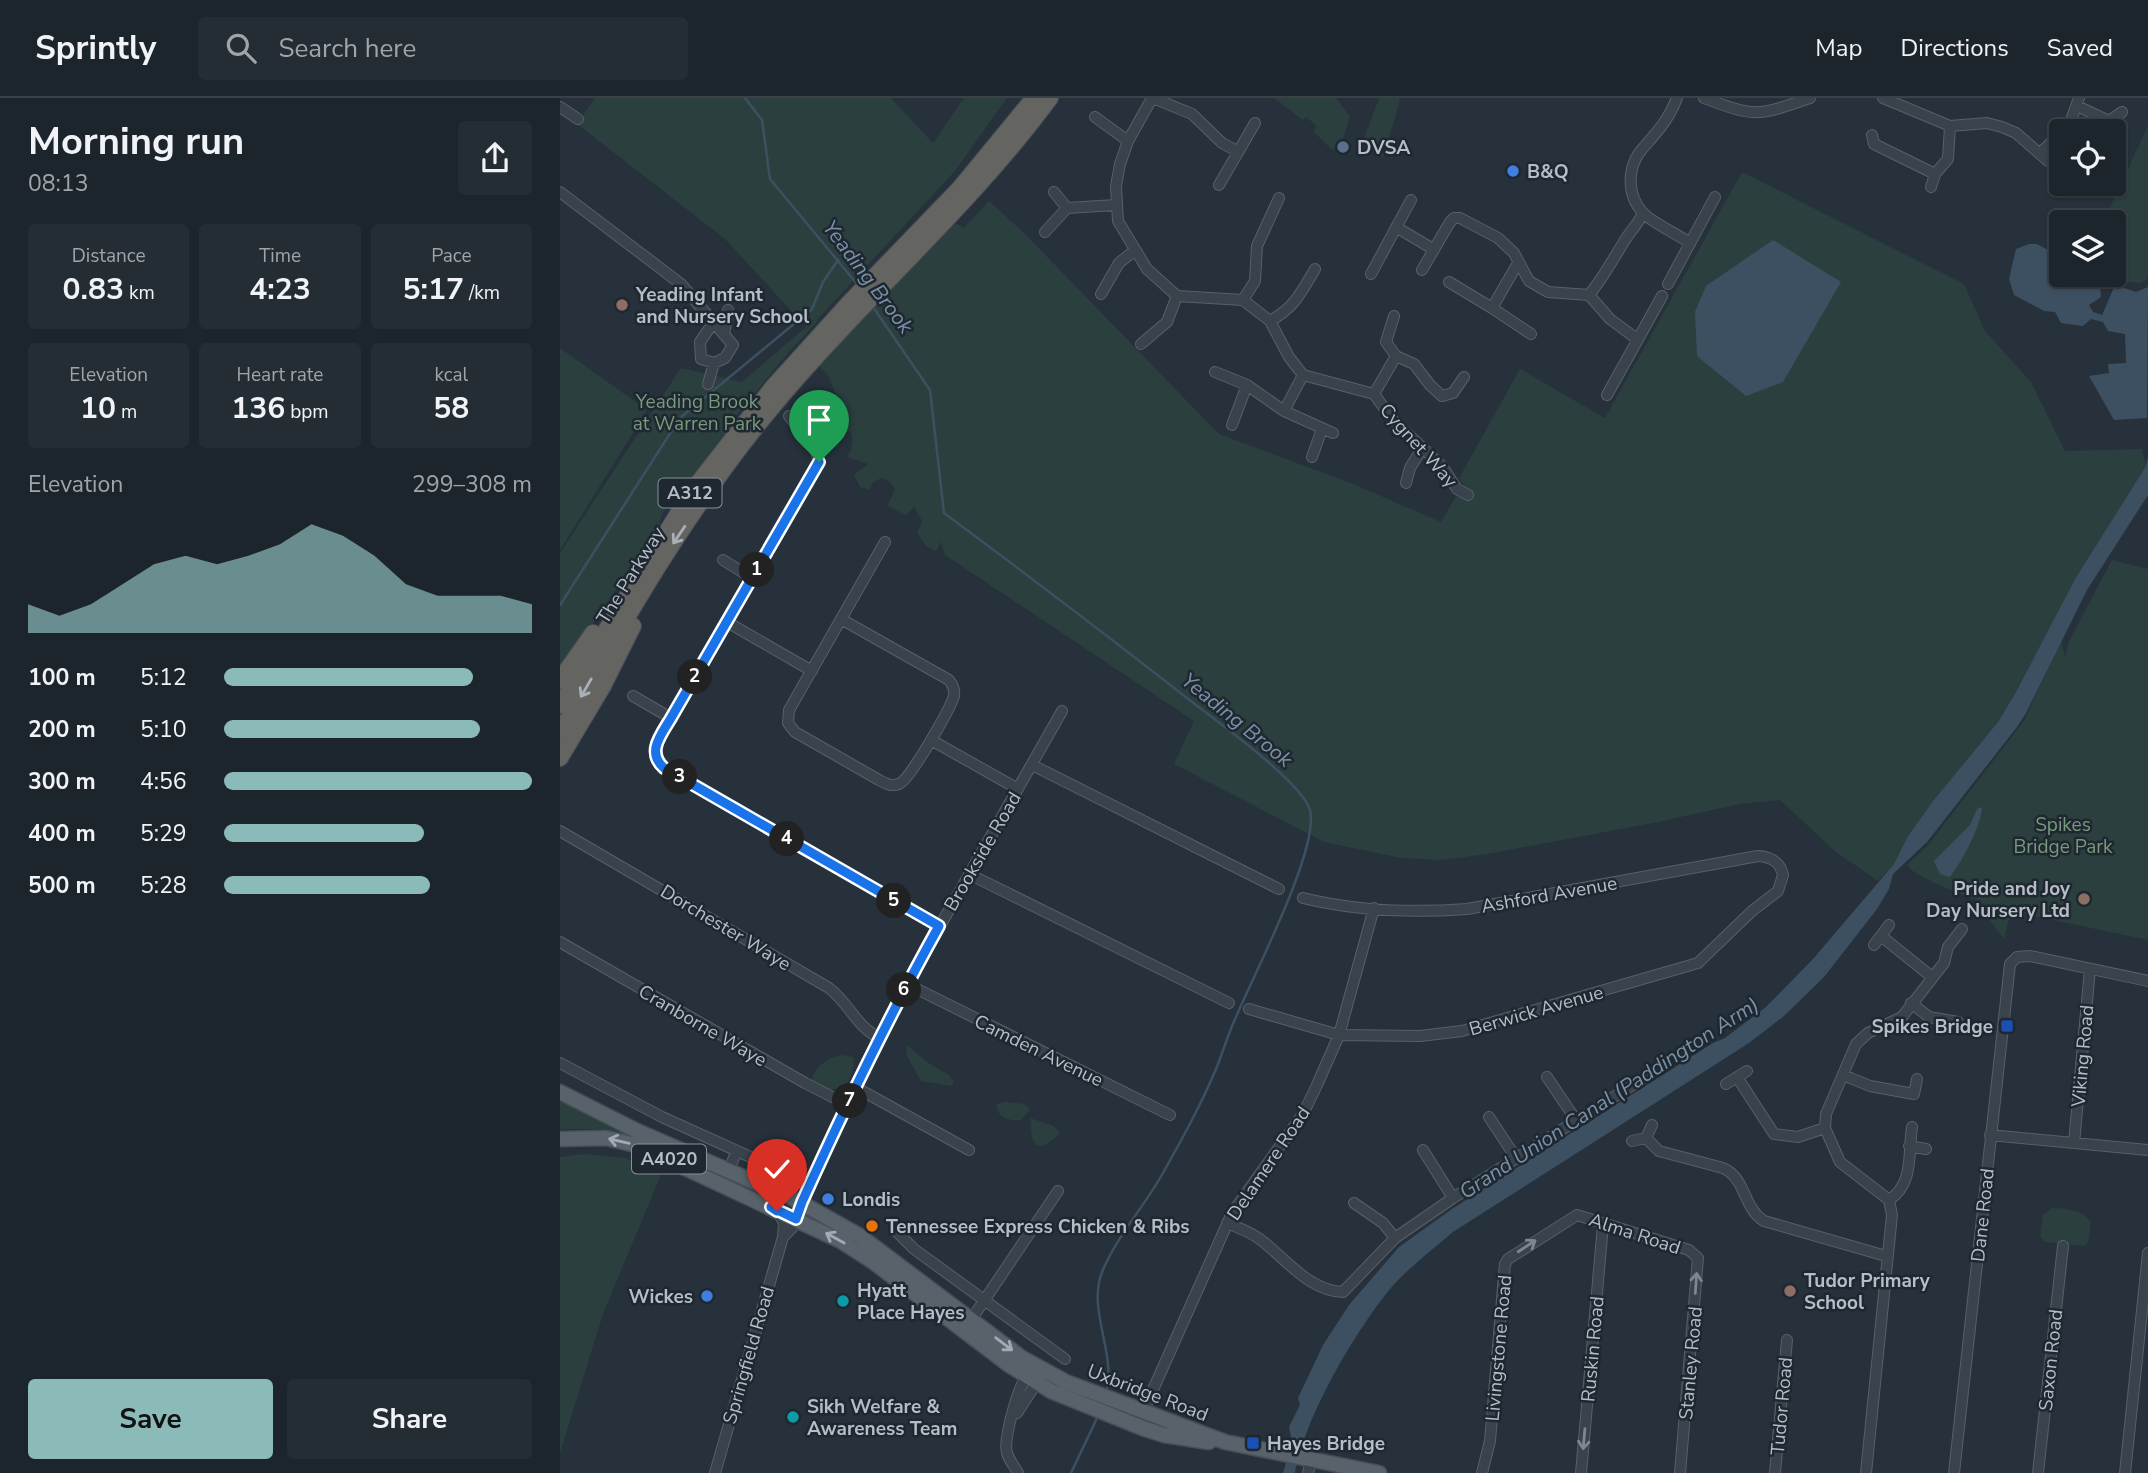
<!DOCTYPE html>
<meta charset="utf-8">
<style>
:root{--surface:#1c252c;--page:#252d34;--text:#f1f3f6;--muted:#a0a5a9;--line:#3a4248;--accent:#8bbbb9}
body{margin:0;font-family:"Nunito Sans",sans-serif;background:var(--page);color:var(--text);height:100vh;display:flex;flex-direction:column;font-size:26px;white-space:nowrap}
*{box-sizing:border-box;margin:0}
p{font-size:23px;color:var(--muted)}
.icon{flex:none;width:38px;height:38px;fill:none;stroke:currentColor;stroke-width:2;stroke-linecap:round;stroke-linejoin:round}
.map{position:relative;flex:1;overflow:hidden}
.details{display:flex;flex-direction:column;background:var(--surface);width:560px}
.details>*{flex:none}
.controls{position:absolute;left:1489px;top:21px;display:grid;gap:14px}
.controls a{display:grid;place-items:center;width:77px;height:77px;border-radius:7px;background:var(--surface);box-shadow:0 2px 5px #0004,0 0 0 2px var(--line);font-size:35px}
.pin{position:absolute;display:grid;place-items:center;width:60px;height:60px;color:#fff;margin:-72px -30px;border-radius:50% 50% 50% 0;rotate:-45deg;box-shadow:0 0 7px #0007}
.pin .icon{rotate:45deg}
.km{position:absolute;width:35px;height:35px;margin:-18px;border-radius:50%;background:#222;color:#fff;font-size:19px;line-height:35px;text-align:center}
.round{display:grid;place-items:center;flex:none;width:74px;height:74px;border-radius:7px;background:var(--page)}
.headline{display:flex;align-items:center;justify-content:space-between;height:119px;padding:0 28px}
h1{font-size:38px;font-weight:700;line-height:52px}
.stats{display:grid;grid-template-columns:repeat(3,1fr);gap:10px;height:119px;padding:7px 28px}
.stats div{display:grid;align-content:center;border-radius:7px;background:var(--page);text-align:center}
.stats b{font-size:30px;font-weight:700}
.stats small{font-size:19px;font-weight:400}
.stats p{font-size:19px}
.chart{height:196px;padding:14px 28px}
.chart p{display:flex;justify-content:space-between}
.chart svg{width:100%;height:126px;margin-top:7px;fill:var(--accent);opacity:.7}
.action{display:flex;gap:14px;margin-top:auto;padding:14px 28px}
.action a{flex:1;height:80px;border-radius:7px;background:var(--accent);color:#111;font-size:28px;font-weight:700;line-height:80px;text-align:center}
.action a+a{background:var(--page);color:var(--text)}
ul{padding:0 28px;list-style:none;font-size:23px}
li{display:grid;grid-template-columns:112px 84px 1fr;align-items:center;height:52px}
li i{height:18px;border-radius:9px;background:var(--accent)}
header{display:flex;align-items:center;gap:42px;box-sizing:border-box;height:98px;padding:0 35px;background:var(--surface);border-bottom:2px solid var(--line)}
header strong{font-size:33px}
nav{display:flex;gap:38px;margin-inline-start:auto;font-size:24px}
.search{width:490px;height:63px;background:var(--page);display:flex;align-items:center;gap:18px;box-sizing:border-box;padding:0 24px;border-radius:7px;color:var(--muted);font-size:26px}
main{display:flex;flex:1;min-height:0}
.map>svg:first-child{display:block}
.green{fill:#2b3f3e}
.water{fill:#3d5062}
.lines{fill:none;stroke-linecap:round;stroke-linejoin:round}
.stream{stroke:#3d5062;stroke-width:2.5}
.minor-casing{stroke:#586069;stroke-width:12}
.primary-casing{stroke:#464e57;stroke-width:17}
.trunk-casing{stroke:#454d56;stroke-width:18}
.minor{stroke:#3a424b;stroke-width:10}
.primary{stroke:#58626b;stroke-width:14}
.trunk{stroke:#646461;stroke-width:16}
.oneway{stroke:#a9b0b8}
.oneway2{stroke:#a2abb5}
.oneway3{stroke:#7e868f}
.route-casing{stroke:#fff;stroke-width:14}
.route{stroke:#1a73e8;stroke-width:9}
.service-dot{fill:#5c6f8a;stroke:#1f2730;stroke-width:2.5}
.shop-dot{fill:#3f7fe0;stroke:#1f2730;stroke-width:2.5}
.education-dot{fill:#8d6e63;stroke:#1f2730;stroke-width:2.5}
.transit-dot{fill:#1a4fb4;stroke:#1f2730;stroke-width:2.5}
.food-dot{fill:#e8710a;stroke:#1f2730;stroke-width:2.5}
.culture-dot{fill:#0f9aa8;stroke:#1f2730;stroke-width:2.5}
.labels{text-anchor:middle;stroke-width:5;stroke-linejoin:round;paint-order:stroke}
.shield{fill:#1f2730;stroke:#88909a;stroke-width:2}
.shield-label{font-size:18px;font-weight:bold;fill:#b5bdc7}
.poi-label{font-size:19px;font-weight:bold;fill:#b5bdc7;stroke:#1f2730;text-anchor:start}
.park-label{font-size:19px;fill:#769a7b;stroke:#1f2730}
.street-label{font-size:19px;fill:#b5bdc7;stroke:#1f2730}
.water-label{font-size:21px;font-style:italic;fill:#7991a7;stroke:#1f2730}
</style>
<header>
<strong>Sprintly</strong>
<div class="search"><svg class="icon" aria-label="search" viewBox="0 0 24 24"><circle cx="10" cy="10" r="6"/><path d="M15 15l6 6"/></svg>Search here</div>
<nav><a>Map</a><a>Directions</a><a>Saved</a></nav>
</header>
<main>
<section class="details">
<div class="headline"><div><h1>Morning run</h1><p>08:13</p></div><a class="round"><svg class="icon" aria-label="share" viewBox="0 0 24 24"><path d="M12 15V3M7 8l5-5 5 5M5 13v7h14v-7"/></svg></a></div>
<div class="stats">
<div><p>Distance</p><b>0.83<small> km</small></b></div>
<div><p>Time</p><b>4:23</b></div>
<div><p>Pace</p><b>5:17<small> /km</small></b></div>
</div>
<div class="stats">
<div><p>Elevation</p><b>10<small> m</small></b></div>
<div><p>Heart rate</p><b>136<small> bpm</small></b></div>
<div><p>kcal</p><b>58</b></div>
</div>
<div class="chart"><p><span>Elevation</span>299–308 m</p>
<svg viewBox="0 0 160 44" preserveAspectRatio="none"><path d="M0 44V34L10 38L20 34L30 27L40 20L50 17L60 20L70 17L80 13L90 6L100 10L110 17L120 27L130 31L140 31L150 31L160 34V44z"/></svg>
</div>
<ul>
<li><b>100 m</b>5:12<i style="width:81%"></i></li>
<li><b>200 m</b>5:10<i style="width:83%"></i></li>
<li><b>300 m</b>4:56<i style="width:100%"></i></li>
<li><b>400 m</b>5:29<i style="width:65%"></i></li>
<li><b>500 m</b>5:28<i style="width:67%"></i></li>
</ul>
<div class="action"><a>Save</a><a>Share</a></div>
</section>
<div class="map">
<svg width="1588" height="1375" viewBox="0 0 1588 1375">
<rect width="100%" height="100%" fill="#26313b"/>
<path class="green" d="M35,0H331L373,45L404,0H447L395,73L256,223L259,222L228,255L177,317L176,316L173,330L102,416L97,436L74,465L0,574V455L121,270L182,284L246,229L165,141L17,26Z
M714,0H776L790,18L781,48L775,52L770,50L753,33L757,28L746,19L743,22Z
M819,0H839L840,2L823,60L802,46Z
M1588,28V180L1581,185L1553,183L1548,177H1554V124H1543Z
M1182,74L1404,186L1425,233L1471,284L1505,353L1582,351L1586,368L1515,481L1456,594L1438,624L1373,703L1348,738L1334,766L1318,783L1276,754L1220,702L1180,706L1098,724L928,756L881,762L841,760L764,744L614,666L634,623L385,457L381,444L376,453L366,448L357,434L362,423L354,409L346,417L327,408L335,392L331,385L322,380L313,384L309,392L300,389L294,377L308,366L287,359C293,350 294,342 290,333H287L283,339L274,336L280,328L276,324L278,318H272L267,311L279,304L268,277L255,264L393,124L404,130L429,103L464,135L659,336L793,386L881,424L896,398L906,401V390L899,380L960,271L1045,320Z
M0,250L87,312L0,452Z
M1552,462L1588,471V842L1451,813L1444,841L1416,804L1419,803C1404,797 1352,778 1347,767L1368,747L1464,623L1501,542L1505,559L1509,543Z
M347,947L367,964L389,977L394,984L392,988L361,983L346,956Z
M281,957L294,959L293,974L285,990L268,992L251,982C255,969 267,960 281,957Z
M0,1003L75,1038L74,1040L40,1031H0Z
M446,1004L464,1006L470,1011L461,1022C449,1023 436,1019 437,1006Z
M470,1020L494,1028L500,1036L485,1047L477,1048L472,1040Z
M24,1056L65,1060L100,1074V1079L43,1216L0,1355V1059Z
M1492,1110C1508,1111 1521,1111 1531,1124L1528,1145L1525,1148L1484,1144L1480,1138L1483,1117Z"/>
<path class="water" d="M1213,142L1281,184L1223,284L1186,298L1137,258L1135,214L1146,188Z
M1469,146H1477L1501,159L1502,177H1539L1541,199L1529,207L1533,214L1542,217L1555,187L1576,194L1588,189L1587,320L1554,322L1529,278L1549,275L1548,266L1566,265L1565,236L1548,233L1543,224L1531,221L1523,228L1501,225L1495,214L1484,213L1454,197L1449,181L1456,151Z
M1588,358V397L1527,492L1466,615L1457,629L1367,744L1333,776L1329,791L1317,811L1264,879L1224,918L1189,945L893,1134C872,1152 848,1170 830,1191C794,1235 745,1319 735,1375H723L732,1344L729,1329L740,1307L738,1300L763,1247L789,1207L839,1149L892,1111L1153,945L1165,940L1206,909L1253,861L1334,766L1348,738L1373,703L1438,624L1456,594L1515,481L1586,368Z
M1422,709C1421,729 1402,763 1390,779L1380,776L1374,763L1410,727L1417,711Z"/>
<g class="lines">
<path class="stream" d="M185,0L202,22L210,81L297,186
M313,209L370,292L384,415C469,478 553,542 636,607C661,626 742,685 750,712C760,750 693,878 676,919C668,936 663,954 656,971C641,1007 622,1041 603,1075C584,1109 557,1138 542,1174C527,1213 557,1256 546,1295
M0,507L120,320L252,211L263,184L278,162
M511,1375L538,1318"/>
<defs>
<path id="minor" d="M592,0L568,43L560,66L556,88L558,123L587,171L617,198L683,202L710,223L729,259L743,277L814,296L832,321L882,368L897,391L908,397
M593,0L632,16L662,45L677,53
M1117,0C1109,21 1098,33 1083,50C1067,68 1066,96 1083,115C1093,125 1117,136 1130,145
M1144,0C1197,20 1197,18 1250,0
M1323,0L1390,28L1427,25L1442,29L1456,35L1488,63L1502,70
M1517,8L1549,23L1562,14
M0,9L18,21
M535,19L568,43
M1502,33L1510,25L1519,0
M1312,37L1314,46L1375,76L1388,61L1390,28
M1480,55L1502,34
M659,87L695,25
M1371,89L1375,76
M0,94L121,186L173,247L165,260L154,265L141,261L140,244L153,225
M494,94L507,110L556,107
M836,129L873,151
M485,134L507,110
M862,172L890,124L894,120H900L938,140L954,155L969,183L988,194L1029,197C1044,179 1054,159 1067,139C1072,131 1079,125 1083,115
M811,176L851,102
M889,184L932,210L958,165
M1108,186L1155,99
M541,196L559,165L574,153
M1029,197L1050,221L1077,241
M683,202L695,183L697,148L719,100
M932,210L971,236
M834,218L826,244L836,258L854,266L870,287L882,298L893,295L904,279
M710,223C735,209 741,195 755,171
M164,237L168,212
M581,246L607,224L617,198
M655,274L687,287L724,313L773,335
M148,286L154,265
M814,296L836,258
M1047,297L1102,198
M724,313L743,277
M229,318L255,350L259,364L97,645L96,661L104,670L379,828
M672,327L687,287
M752,359L762,331
M846,385L850,370L863,349
M163,462L192,480
M281,521L389,582C393,587 395,591 394,598C390,611 350,682 339,686C331,689 325,685 319,682L235,634L228,625L229,612Z
M281,521L325,444
M167,524L252,573
M73,598L111,620
M371,642L458,691
M472,667L719,791
M0,733L269,890C289,905 297,930 320,940
M409,776L669,905
M1321,838L1372,879
M0,844L245,985L288,1007
M1314,847L1329,827
M347,886L610,1017
M1351,905L1369,919L1398,924
M689,911L779,937L860,938L902,933L1138,865L1192,813L1218,793L1223,777C1220,764 1212,759 1198,758L907,811C853,815 796,813 743,800
M0,965L102,1019L237,1080
M1283,977L1310,988L1354,996L1357,981
M987,979L1016,1022
M1177,979L1214,1036L1238,1039L1265,1030
M1166,986L1187,973
M297,990L409,1052
M929,1019L956,1060
M1092,1027L1086,1040L1099,1053L1163,1070C1186,1080 1183,1110 1204,1123L1326,1158
M1430,1037L1588,1052
M1072,1043L1086,1040
M1514,1045L1530,871
M1349,1048L1366,1051
M863,1052L893,1100
M168,1073L177,1053
M1329,1102C1354,1086 1348,1056 1352,1029
M794,1105L823,1125L835,1140
M667,1125C679,1130 691,1134 701,1142C726,1161 749,1193 783,1194L835,1140L893,1100L1087,978
M337,1134L354,1151L505,1261
M223,1139L233,1129L246,1094L347,886L502,613
M411,1222L498,1093
M583,1314L672,1115L743,1016L757,987L779,937L814,810
M457,1315L477,1284V1280
M155,1375L223,1139L224,1125L218,1114
M458,1375C455,1369 449,1362 447,1355C443,1341 459,1284 469,1275
M748,1375L751,1363
M922,1375L930,1343L945,1166L948,1161L1017,1117L1129,1152L1138,1160L1120,1375
M1021,1375L1043,1127
M1215,1375L1227,1242
M1306,1375L1332,1117L1329,1102L1280,1064L1265,1030L1266,1016L1296,946L1308,935L1342,919L1384,865L1388,849L1402,831
M1394,1375L1450,866L1457,859L1470,858L1588,883
M1478,1375L1503,1148
M1565,1375L1588,1155"/>
<path id="primary" d="M0,994L77,1033L204,1088L218,1092L300,1138L462,1260L506,1284L665,1344L819,1375
M0,1041L46,1040L76,1047L281,1143L312,1163L449,1267L491,1293L585,1331L604,1337L649,1344"/>
<path id="trunk" d="M0,582L33,535
M0,607L132,393L213,289L289,205L400,90L474,0
M0,635C67,517 135,398 224,295C310,194 411,107 490,0
M0,660L43,588L73,528"/>
</defs>
<use href="#minor" class="minor-casing"/>
<use href="#primary" class="primary-casing"/>
<use href="#trunk" class="trunk-casing"/>
<use href="#minor" class="minor"/>
<use href="#primary" class="primary"/>
<use href="#trunk" class="trunk"/>
</g>
<defs><path id="oneway-shaft" d="M-6 0H5M1.5-3L5.5 0L1.5 3" fill="none" stroke-width="1.6" stroke-linecap="round" stroke-linejoin="round" transform="scale(1.75)"/></defs>
<g class="oneway">
<use href="#oneway-shaft" transform="translate(119 437) rotate(124)"/>
<use href="#oneway-shaft" transform="translate(26 590) rotate(120)"/>
</g>
<g class="oneway2">
<use href="#oneway-shaft" transform="translate(59 1043) rotate(-167)"/>
<use href="#oneway-shaft" transform="translate(275 1140) rotate(-151)"/>
<use href="#oneway-shaft" transform="translate(444 1246) rotate(37)"/>
</g>
<g class="oneway3">
<use href="#oneway-shaft" transform="translate(967 1148) rotate(-33)"/>
<use href="#oneway-shaft" transform="translate(1136 1185) rotate(-86)"/>
<use href="#oneway-shaft" transform="translate(1024 1341) rotate(95)"/>
</g>
<g class="lines">
<defs>
<path id="route" d="M217,1113L211,1109L236,1121L242,1104C284,1011 329,918 379,828L104,670C86,654 101,637 111,620L259,364"/>
</defs>
<use href="#route" class="route-casing"/>
<use href="#route" class="route"/>
</g>
<circle class="service-dot" cx="783" cy="49" r="7"/>
<g class="shop-dot">
<circle cx="953" cy="73" r="7"/>
<circle cx="268" cy="1101" r="7"/>
<circle cx="147" cy="1198" r="7"/>
</g>
<g class="education-dot">
<circle cx="62" cy="207" r="7"/>
<circle cx="1524" cy="801" r="7"/>
<circle cx="1230" cy="1193" r="7"/>
</g>
<g class="transit-dot">
<rect x="1440" y="921" width="14" height="14" rx="3.5"/>
<rect x="686" y="1338" width="14" height="14" rx="3.5"/>
</g>
<circle class="food-dot" cx="312" cy="1128" r="7"/>
<g class="culture-dot">
<circle cx="283" cy="1203" r="7"/>
<circle cx="233" cy="1319" r="7"/>
</g>
<g class="labels">
<g class="shield">
<rect x="98.5" y="380.5" width="63" height="29" rx="5"/>
<rect x="72" y="1046.5" width="74" height="29" rx="5"/>
</g>
<g class="shield-label">
<text x="130" y="401">A312</text>
<text x="109" y="1067">A4020</text>
</g>
<g class="poi-label">
<text x="797" y="56">DVSA</text>
<text x="967" y="80">B&amp;Q</text>
<text x="76" y="203">Yeading Infant<tspan x="76" dy="22">and Nursery School</tspan></text>
<text x="1510" y="797" text-anchor="end">Pride and Joy<tspan x="1510" dy="22">Day Nursery Ltd</tspan></text>
<text x="1433" y="935" text-anchor="end">Spikes Bridge</text>
<text x="282" y="1108">Londis</text>
<text x="326" y="1135">Tennessee Express Chicken &amp; Ribs</text>
<text x="1244" y="1189">Tudor Primary<tspan x="1244" dy="22">School</tspan></text>
<text x="297" y="1199">Hyatt<tspan x="297" dy="22">Place Hayes</tspan></text>
<text x="133" y="1205" text-anchor="end">Wickes</text>
<text x="247" y="1315">Sikh Welfare &amp;<tspan x="247" dy="22">Awareness Team</tspan></text>
<text x="707" y="1352">Hayes Bridge</text>
</g>
<g class="park-label">
<text x="137" y="310">Yeading Brook<tspan x="137" dy="22">at Warren Park</tspan></text>
<text x="1503" y="733">Spikes<tspan x="1503" dy="22">Bridge Park</tspan></text>
</g>
<g class="street-label">
<text transform="translate(859 347) rotate(48)" y="7">Cygnet Way</text>
<text transform="translate(70 477) rotate(-58)" y="7">The Parkway</text>
<text transform="translate(422 753) rotate(-60)" y="7">Brookside Road</text>
<text transform="translate(989 796) rotate(-10)" y="7">Ashford Avenue</text>
<text transform="translate(166 829) rotate(31)" y="7">Dorchester Waye</text>
<text transform="translate(976 912) rotate(-16)" y="7">Berwick Avenue</text>
<text transform="translate(143 927) rotate(30)" y="7">Cranborne Waye</text>
<text transform="translate(479 952) rotate(26)" y="7">Camden Avenue</text>
<text transform="translate(1522 958) rotate(-85)" y="7">Viking Road</text>
<text transform="translate(708 1065) rotate(-56)" y="7">Delamere Road</text>
<text transform="translate(1422 1117) rotate(-84)" y="7">Dane Road</text>
<text transform="translate(1075 1135) rotate(18)" y="7">Alma Road</text>
<text transform="translate(938 1250) rotate(-85)" y="7">Livingstone Road</text>
<text transform="translate(1032 1251) rotate(-85)" y="7">Ruskin Road</text>
<text transform="translate(188 1257) rotate(-74)" y="7">Springfield Road</text>
<text transform="translate(1490 1262) rotate(-84)" y="7">Saxon Road</text>
<text transform="translate(1130 1265) rotate(-85)" y="7">Stanley Road</text>
<text transform="translate(588 1294) rotate(21)" y="7">Uxbridge Road</text>
<text transform="translate(1221 1308) rotate(-85)" y="7">Tudor Road</text>
</g>
<g class="water-label">
<text transform="translate(308 179) rotate(53)" y="7">Yeading Brook</text>
<text transform="translate(677 622) rotate(39)" y="7">Yeading Brook</text>
<text transform="translate(1049 1000) rotate(-33)" y="7">Grand Union Canal (Paddington Arm)</text>
</g>
</g>
</svg>
<div class="controls">
<a><svg class="icon" aria-label="locate" viewBox="0 0 24 24"><circle cx="12" cy="12" r="6"/><path d="M12 2v4M12 18v4M2 12h4M18 12h4"/></svg></a>
<a><svg class="icon" aria-label="layers" viewBox="0 0 24 24"><path d="M12 4l9 5-9 5-9-5zM3 14l9 5 9-5"/></svg></a>
</div>
<div class="pin" style="left:259px;top:364px;background:#1e9e55"><svg class="icon" aria-label="arrive" viewBox="0 0 24 24"><path d="M6 21V4h12l-3 4 3 4H6"/></svg></div>
<div class="pin" style="left:217px;top:1113px;background:#d93025"><svg class="icon" aria-label="check" viewBox="0 0 24 24"><path d="M5 12l5 5 9-10"/></svg></div>
<b class="km" style="left:197px;top:472px">1</b>
<b class="km" style="left:135px;top:579px">2</b>
<b class="km" style="left:120px;top:679px">3</b>
<b class="km" style="left:227px;top:741px">4</b>
<b class="km" style="left:334px;top:803px">5</b>
<b class="km" style="left:344px;top:892px">6</b>
<b class="km" style="left:290px;top:1003px">7</b>
</div>
</main>
